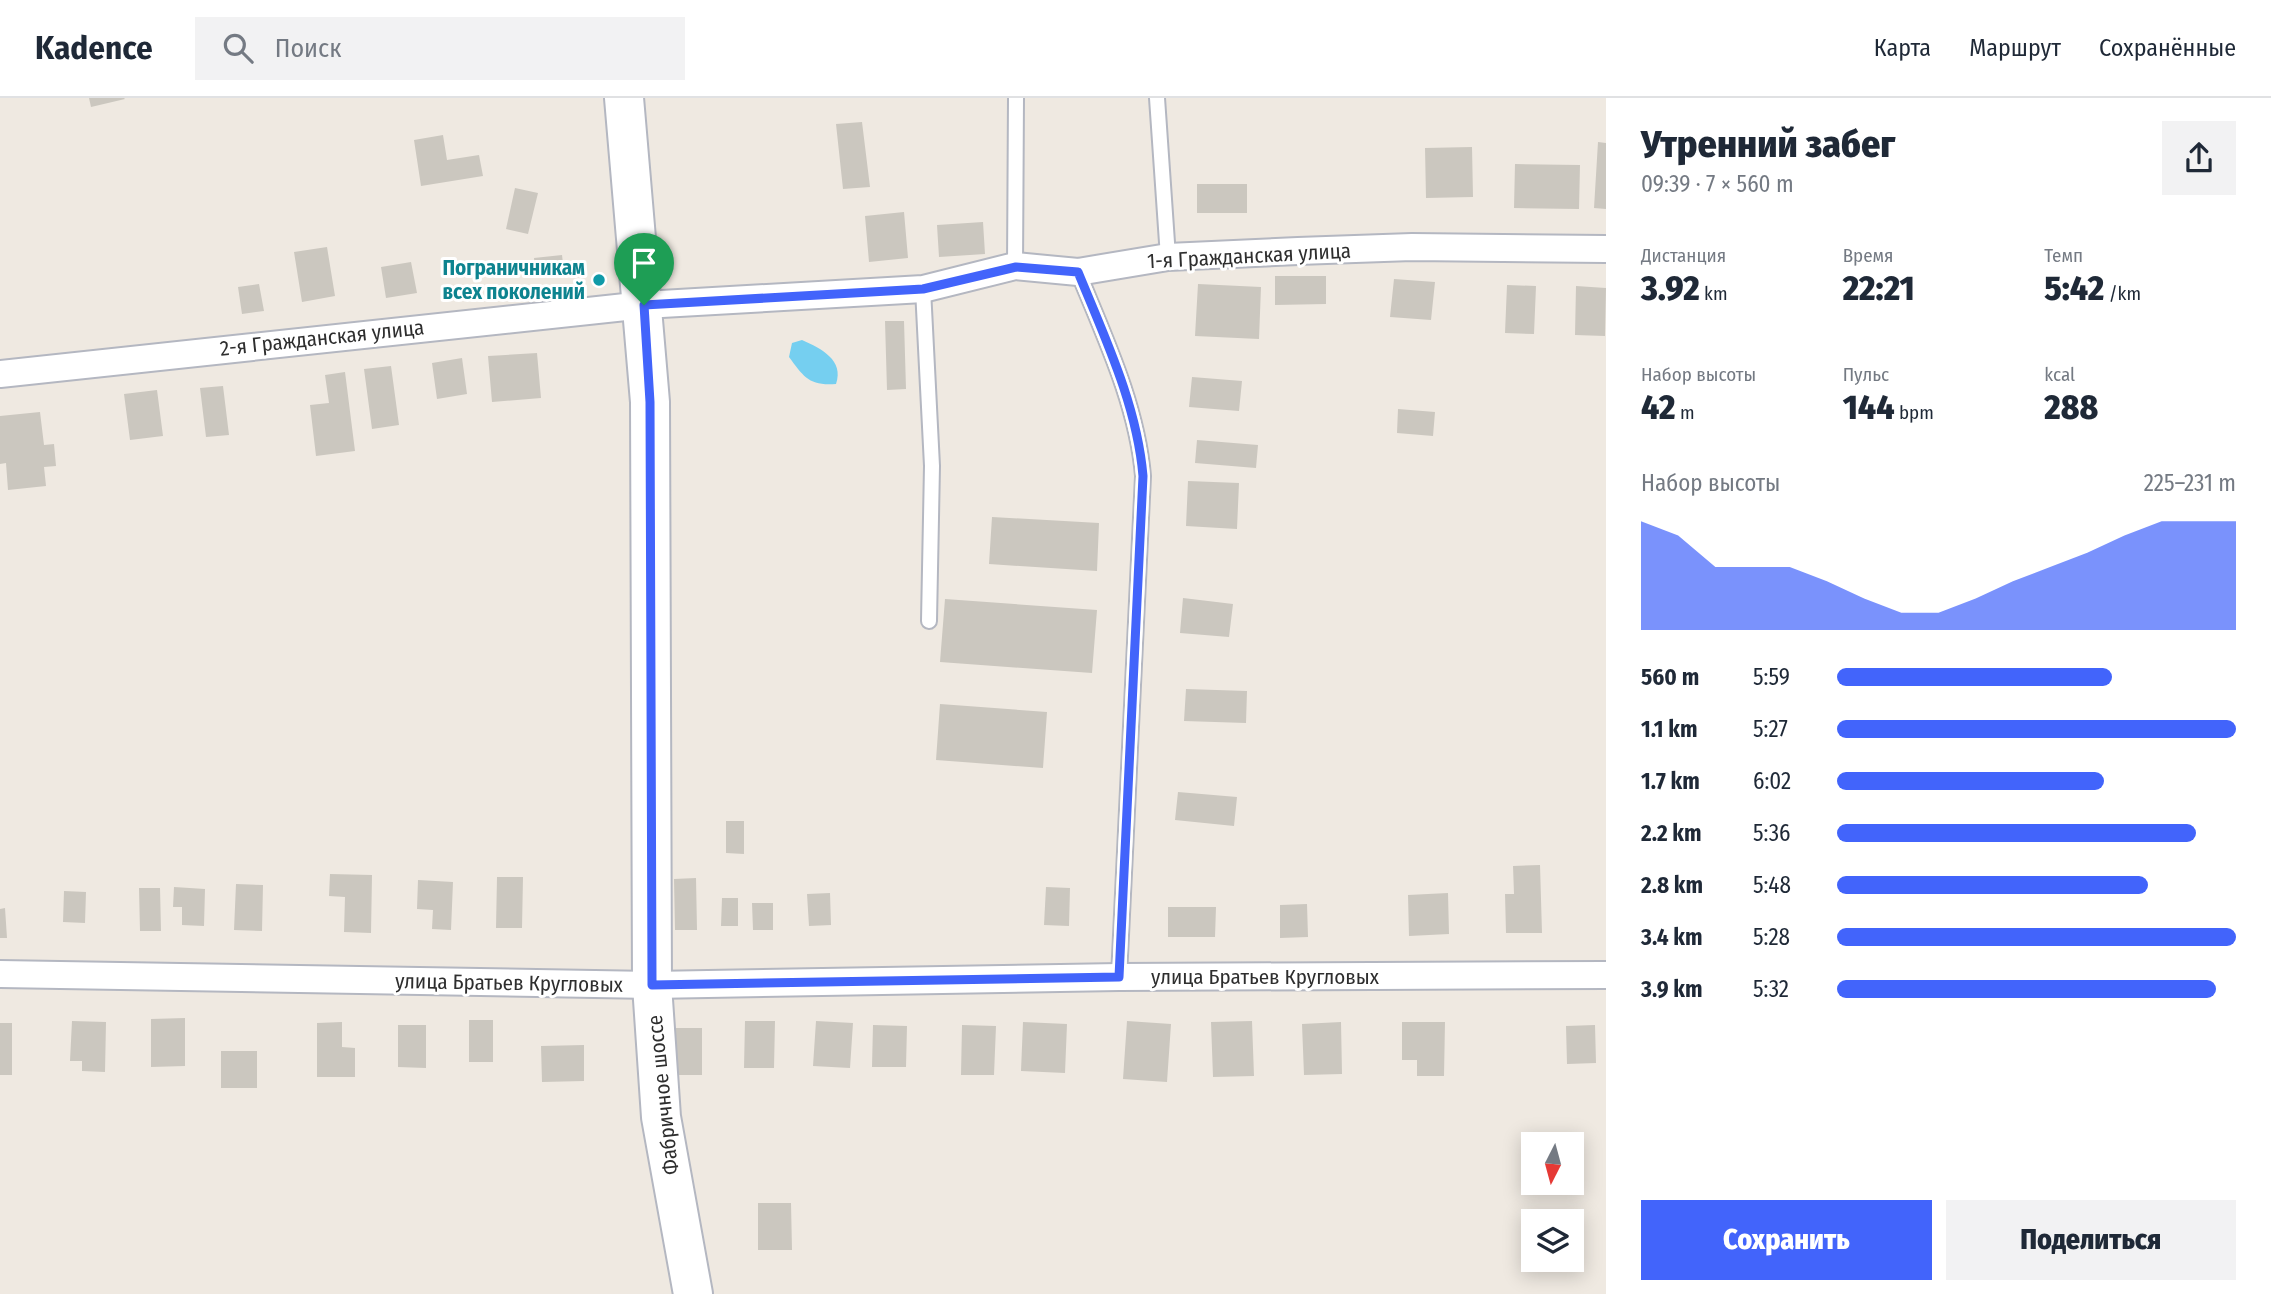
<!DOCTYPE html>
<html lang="ru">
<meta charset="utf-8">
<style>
:root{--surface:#fff;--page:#f2f2f3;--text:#1f2937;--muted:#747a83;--line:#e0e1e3;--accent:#4264fb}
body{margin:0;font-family:"Fira Sans Condensed",sans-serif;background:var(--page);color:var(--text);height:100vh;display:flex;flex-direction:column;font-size:26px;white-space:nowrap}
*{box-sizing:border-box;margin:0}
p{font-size:23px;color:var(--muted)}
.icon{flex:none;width:38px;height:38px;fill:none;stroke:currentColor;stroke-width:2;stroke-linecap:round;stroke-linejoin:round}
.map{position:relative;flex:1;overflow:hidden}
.panel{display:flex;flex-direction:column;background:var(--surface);width:665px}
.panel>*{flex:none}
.needle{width:46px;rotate:186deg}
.controls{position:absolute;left:1521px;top:1034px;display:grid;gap:14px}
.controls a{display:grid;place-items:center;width:63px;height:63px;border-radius:0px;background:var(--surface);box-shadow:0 4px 18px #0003;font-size:35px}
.pin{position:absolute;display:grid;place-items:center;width:60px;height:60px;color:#fff;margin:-72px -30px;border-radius:50% 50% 50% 0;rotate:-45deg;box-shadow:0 0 7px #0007}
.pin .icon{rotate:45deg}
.round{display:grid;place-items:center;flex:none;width:74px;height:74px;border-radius:0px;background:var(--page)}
.overview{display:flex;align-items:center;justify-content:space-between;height:119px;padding:0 35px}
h1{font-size:38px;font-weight:800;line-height:52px}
.stats{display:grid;grid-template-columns:repeat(3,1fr);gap:10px;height:119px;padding:7px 35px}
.stats div{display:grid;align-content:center}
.stats b{font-size:35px;font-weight:800}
.stats small{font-size:19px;font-weight:400}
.stats p{font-size:19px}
.chart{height:196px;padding:14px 35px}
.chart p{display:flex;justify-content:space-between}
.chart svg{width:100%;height:126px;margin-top:7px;fill:var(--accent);opacity:.7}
.cta{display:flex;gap:14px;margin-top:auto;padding:14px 35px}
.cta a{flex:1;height:80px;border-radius:0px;background:var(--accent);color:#fff;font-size:28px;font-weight:800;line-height:80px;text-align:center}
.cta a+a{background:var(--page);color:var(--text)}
ul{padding:0 35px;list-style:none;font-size:23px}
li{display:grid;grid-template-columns:112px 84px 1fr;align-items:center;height:52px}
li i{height:18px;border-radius:9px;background:var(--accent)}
header{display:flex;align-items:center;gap:42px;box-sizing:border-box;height:98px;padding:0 35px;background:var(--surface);border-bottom:2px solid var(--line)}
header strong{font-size:33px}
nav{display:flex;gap:38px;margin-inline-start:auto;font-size:24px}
.search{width:490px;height:63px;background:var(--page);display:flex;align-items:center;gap:18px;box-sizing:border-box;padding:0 24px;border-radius:0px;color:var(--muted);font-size:26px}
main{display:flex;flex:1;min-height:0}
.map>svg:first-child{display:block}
.water{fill:#75cff0}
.building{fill:#cbc7bf}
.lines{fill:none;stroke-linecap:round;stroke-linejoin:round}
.lane-casing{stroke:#b4b7c1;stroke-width:18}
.street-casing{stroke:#b4b7c1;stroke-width:30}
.secondary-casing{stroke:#b4b7c1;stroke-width:42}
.lane{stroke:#fff;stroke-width:14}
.street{stroke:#fff;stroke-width:26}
.secondary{stroke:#fff;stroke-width:38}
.route-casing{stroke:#fff;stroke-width:14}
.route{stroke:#4264fb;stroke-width:9}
.culture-dot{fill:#0f9aa8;stroke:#fff;stroke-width:2.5}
.labels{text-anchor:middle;stroke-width:6;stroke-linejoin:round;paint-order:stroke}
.street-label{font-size:21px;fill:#2e2e2e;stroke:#fff}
.culture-label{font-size:21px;font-weight:bold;fill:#0d838f;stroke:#fff;text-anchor:end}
</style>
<header>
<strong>Kadence</strong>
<div class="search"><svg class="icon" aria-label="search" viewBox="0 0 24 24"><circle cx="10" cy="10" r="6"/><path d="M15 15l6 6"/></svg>Поиск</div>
<nav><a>Карта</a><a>Маршрут</a><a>Сохранённые</a></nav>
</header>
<main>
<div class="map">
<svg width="1606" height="1196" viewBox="0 0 1606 1196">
<rect width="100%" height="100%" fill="#efe9e1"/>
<path class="water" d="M802,242C822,251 844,262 836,286C809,288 804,279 789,259L792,245Z"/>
<path class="building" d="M89,0H124L125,1L91,9Z
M862,24L870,89L843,91L836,26Z
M443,37L447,62L479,57L483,78L421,88L414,42Z
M1598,44L1606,45V111L1594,110Z
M1472,49L1473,99L1426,100L1425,50Z
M1515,66L1580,67L1579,111L1514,110Z
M1197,86H1247V115H1197Z
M515,90L538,95L528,136L506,131Z
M904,114L908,160L869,164L865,118Z
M983,124L985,156L939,159L937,127Z
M327,149L335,198L302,204L294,154Z
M562,157L564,174L536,177L534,160Z
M411,164L417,195L386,200L381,169Z
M1275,178H1326V206L1275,207Z
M1394,181L1435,184L1431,222L1390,219Z
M259,186L264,213L242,216L238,189Z
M1198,186L1261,189L1259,241L1195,238Z
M1507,187L1536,188L1534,236L1505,235Z
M1576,188L1606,190L1605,238L1575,237Z
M885,223H904L906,291L887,292Z
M537,255L541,300L492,304L488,258Z
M462,260L467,296L437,301L432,265Z
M391,268L399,327L372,331L364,271Z
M345,274L355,353L316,358L310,307L329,305L325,277Z
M1192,279L1242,283L1239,313L1189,309Z
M223,288L229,337L206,339L200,290Z
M157,292L163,338L130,342L124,296Z
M1398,311L1435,314L1433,338L1397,335Z
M40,314L44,347L54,346L56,368L44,369L46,388L8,392L6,365L0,366V318Z
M1197,342L1258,347L1256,370L1195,365Z
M1188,383L1239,385L1237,431L1186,428Z
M992,419L1099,425L1097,473L989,466Z
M1183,500L1233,506L1229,539L1180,535Z
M945,501L1097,512L1092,575L940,564Z
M1186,591L1247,593L1246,625L1184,623Z
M940,606L1047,614L1043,670L936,662Z
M1178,694L1237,699L1234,728L1175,722Z
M726,723H744V756L726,755Z
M1540,767L1542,835H1506L1505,796H1514L1513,768Z
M330,776L372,777L371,835L344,834L345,799L329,798Z
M497,779H523L522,830H496Z
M696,780L697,832H675L674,781Z
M418,782L453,784L451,832L432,831L433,812L417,811Z
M236,786L263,787L262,833L234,832Z
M174,789L205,791L204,828L182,827V809H173Z
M1046,789L1070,790L1069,828L1044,827Z
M139,790H160L161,833H140Z
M64,793L86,794L85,825L63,824Z
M830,795L831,827L809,828L807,796Z
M1448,795L1449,836L1409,838L1408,797Z
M722,800H738V828H721Z
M752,805H773V832H753Z
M1307,806L1308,839L1280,840V807Z
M1168,809H1216L1215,839H1168Z
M5,810L7,840H0V811Z
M185,920V968L151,969V921Z
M469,922H493V964H469Z
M72,923L106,924L105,974L82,973V963H70Z
M745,923H775L774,970H744Z
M816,923L853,925L850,970L813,968Z
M1127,923L1171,926L1167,984L1123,981Z
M1252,923L1254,978L1213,979L1211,924Z
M342,924V949L355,950V979H317V925Z
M1023,924L1067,926L1065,975L1021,973Z
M1341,924L1342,976L1304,977L1302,926Z
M1402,924H1445L1444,978H1417V962H1402Z
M0,925H12V977H0Z
M398,927H426V970L398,969Z
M873,927L907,928L906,969H872Z
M962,927L996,928L994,977H961Z
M1595,927L1596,965L1567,966L1566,928Z
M675,930H702V977H675Z
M584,947V983L542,984L541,948Z
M221,953H257V990H221Z
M758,1105H791L792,1152H758Z"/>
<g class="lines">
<defs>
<path id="lane" d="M1157,0L1168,159
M1015,168L1016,0
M1078,174C1105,240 1137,307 1143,378L1119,879
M923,191L932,368L929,523"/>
<path id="street" d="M0,276L644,207L923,191L1015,168L1078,174L1168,159L1298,153L1412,149L1606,151
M0,876L652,887L1119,879L1606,877"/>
<path id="secondary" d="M624,0L650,304L652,887L661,1019L693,1196"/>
</defs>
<use href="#lane" class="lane-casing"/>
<use href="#street" class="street-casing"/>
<use href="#secondary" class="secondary-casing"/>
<use href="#lane" class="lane"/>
<use href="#street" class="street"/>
<use href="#secondary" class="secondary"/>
</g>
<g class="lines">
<defs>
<path id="route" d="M1016,169L1078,174C1105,240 1137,307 1143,378L1119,879L652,887L650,304L644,207L923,191Z"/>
</defs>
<use href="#route" class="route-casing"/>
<use href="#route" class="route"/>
</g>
<circle class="culture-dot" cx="599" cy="182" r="7"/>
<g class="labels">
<g class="street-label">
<text transform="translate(1249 158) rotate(-3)" y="7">1-я Гражданская улица</text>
<text transform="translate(322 240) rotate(-6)" y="7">2-я Гражданская улица</text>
<text x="1265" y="886">улица Братьев Кругловых</text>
<text transform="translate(509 885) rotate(1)" y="7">улица Братьев Кругловых</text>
<text transform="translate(663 997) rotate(-96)" y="7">Фабричное шоссе</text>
</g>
<g class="culture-label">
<text x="585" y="177">Пограничникам<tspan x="585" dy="24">всех поколений</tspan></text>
</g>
</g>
</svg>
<div class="controls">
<a><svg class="needle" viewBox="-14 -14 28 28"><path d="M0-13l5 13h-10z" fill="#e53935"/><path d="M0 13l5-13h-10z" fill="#747a83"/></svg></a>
<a><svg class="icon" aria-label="layers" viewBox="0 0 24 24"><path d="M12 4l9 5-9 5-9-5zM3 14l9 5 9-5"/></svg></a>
</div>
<div class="pin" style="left:644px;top:207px;background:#1e9e55"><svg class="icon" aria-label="arrive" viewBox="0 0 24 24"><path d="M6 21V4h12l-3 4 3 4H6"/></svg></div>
</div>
<section class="panel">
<div class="overview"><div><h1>Утренний забег</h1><p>09:39 · 7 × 560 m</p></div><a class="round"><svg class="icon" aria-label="share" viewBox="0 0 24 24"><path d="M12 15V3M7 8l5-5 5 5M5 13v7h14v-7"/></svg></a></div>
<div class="stats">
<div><p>Дистанция</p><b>3.92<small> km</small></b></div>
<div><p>Время</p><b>22:21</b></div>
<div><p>Темп</p><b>5:42<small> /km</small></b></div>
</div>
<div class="stats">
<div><p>Набор высоты</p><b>42<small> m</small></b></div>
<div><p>Пульс</p><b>144<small> bpm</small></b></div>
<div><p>kcal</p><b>288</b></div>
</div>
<div class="chart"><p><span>Набор высоты</span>225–231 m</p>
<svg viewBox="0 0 160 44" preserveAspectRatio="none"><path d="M0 44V6L10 11L20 22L30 22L40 22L50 27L60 33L70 38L80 38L90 33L100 27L110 22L120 17L130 11L140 6L150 6L160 6V44z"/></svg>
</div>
<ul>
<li><b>560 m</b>5:59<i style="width:69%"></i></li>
<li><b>1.1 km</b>5:27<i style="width:100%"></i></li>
<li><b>1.7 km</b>6:02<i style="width:67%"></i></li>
<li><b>2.2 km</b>5:36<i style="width:90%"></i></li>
<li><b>2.8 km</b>5:48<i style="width:78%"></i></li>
<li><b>3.4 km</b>5:28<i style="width:100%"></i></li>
<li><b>3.9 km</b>5:32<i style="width:95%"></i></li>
</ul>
<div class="cta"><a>Сохранить</a><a>Поделиться</a></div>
</section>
</main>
